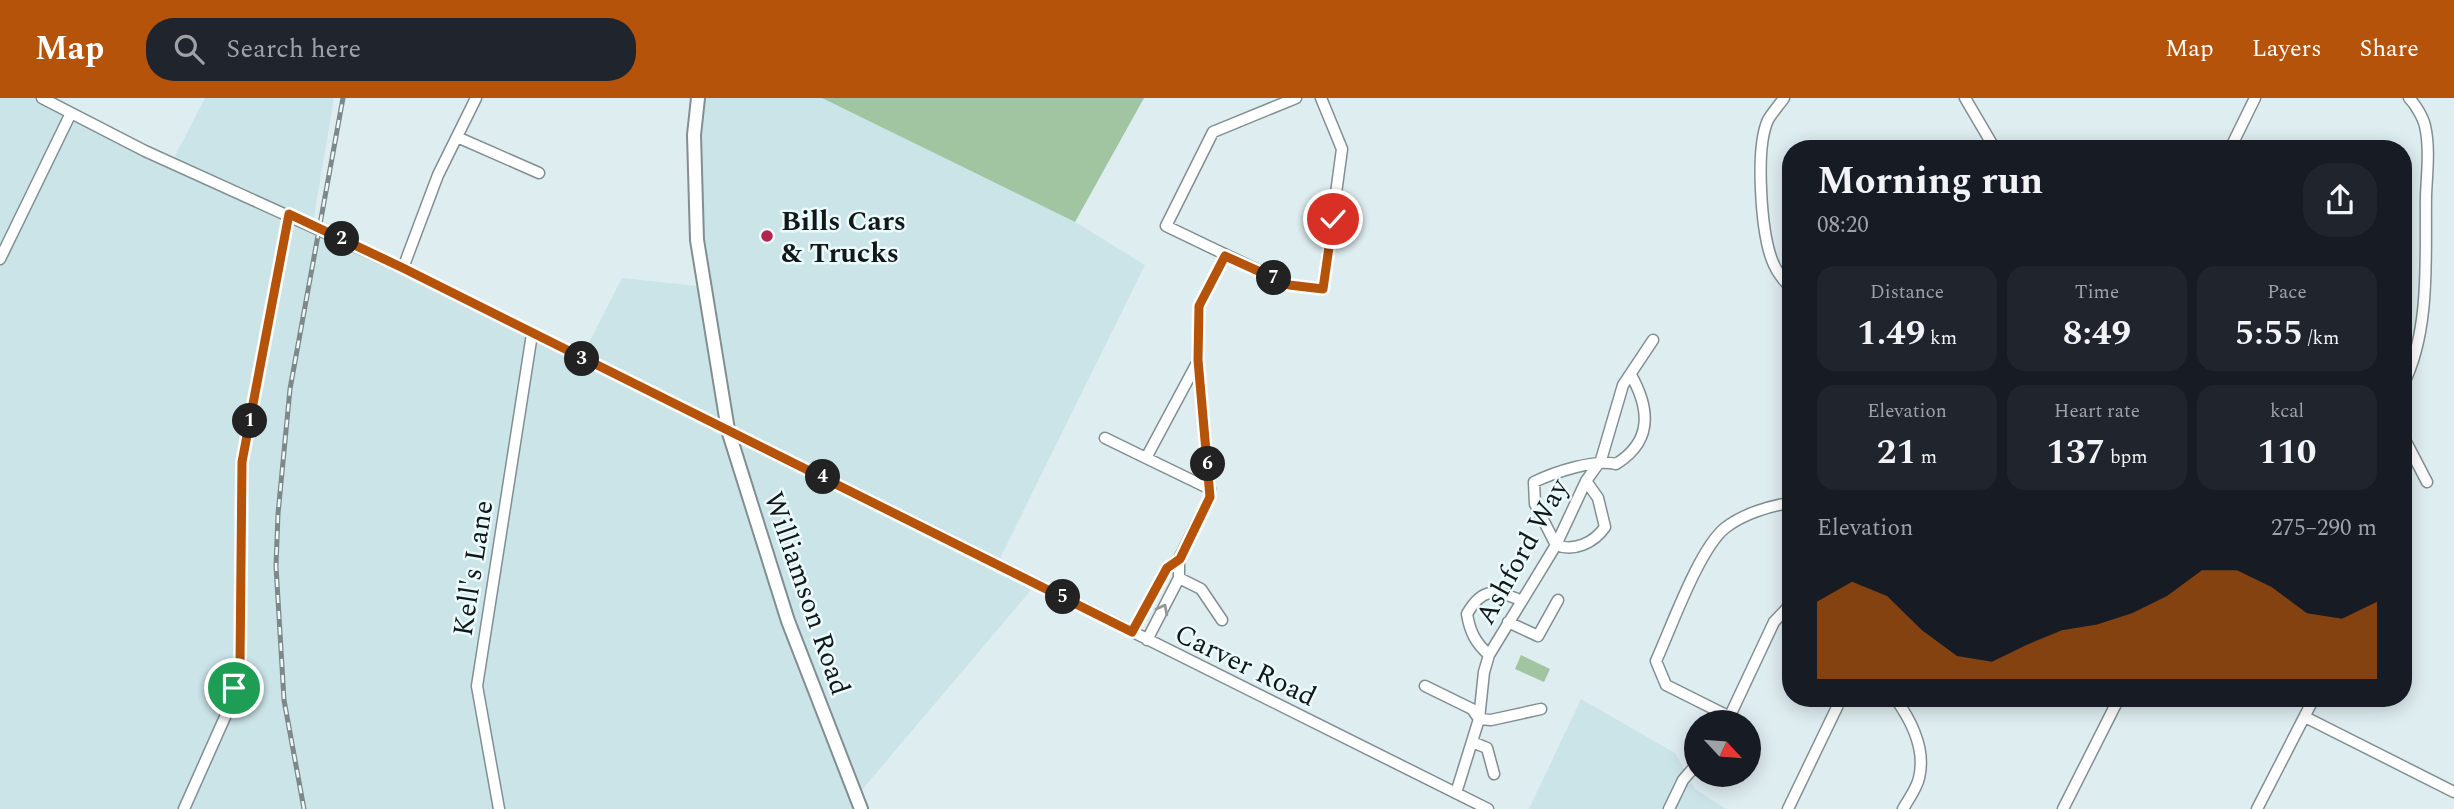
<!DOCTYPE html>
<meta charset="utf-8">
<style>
:root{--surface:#171b24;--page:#20242c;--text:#f1f3f6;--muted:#9ea1a6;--accent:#b45309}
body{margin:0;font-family:Spectral,serif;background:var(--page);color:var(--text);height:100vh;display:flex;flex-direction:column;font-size:26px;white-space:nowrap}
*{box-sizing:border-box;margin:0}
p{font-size:23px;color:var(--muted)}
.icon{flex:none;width:38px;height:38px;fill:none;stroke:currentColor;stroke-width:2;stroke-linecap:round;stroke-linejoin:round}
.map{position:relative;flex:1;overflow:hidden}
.sheet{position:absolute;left:1782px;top:42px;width:630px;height:567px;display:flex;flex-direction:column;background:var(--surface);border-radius:28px;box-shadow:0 4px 18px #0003}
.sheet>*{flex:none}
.needle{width:46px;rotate:116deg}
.controls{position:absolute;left:1684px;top:612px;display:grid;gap:14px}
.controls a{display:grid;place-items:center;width:77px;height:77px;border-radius:50%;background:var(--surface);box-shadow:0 4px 18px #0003;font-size:35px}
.pin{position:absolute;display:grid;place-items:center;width:60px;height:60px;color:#fff;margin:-30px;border:4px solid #fff;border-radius:50%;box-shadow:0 2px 7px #0007}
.km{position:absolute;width:35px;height:35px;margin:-18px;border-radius:50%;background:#222;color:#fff;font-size:19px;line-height:35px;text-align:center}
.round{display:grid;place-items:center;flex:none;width:74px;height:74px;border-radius:28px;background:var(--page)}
.overview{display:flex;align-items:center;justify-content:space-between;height:119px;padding:0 35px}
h1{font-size:38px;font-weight:700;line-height:52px}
.figures{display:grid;grid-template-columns:repeat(3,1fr);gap:10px;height:119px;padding:7px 35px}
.figures div{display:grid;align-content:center;border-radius:18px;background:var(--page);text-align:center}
.figures b{font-size:35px;font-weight:700}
.figures small{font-size:19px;font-weight:400}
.figures p{font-size:19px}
.chart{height:196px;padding:14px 35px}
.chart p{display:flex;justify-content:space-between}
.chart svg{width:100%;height:126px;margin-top:7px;fill:var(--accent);opacity:.7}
header{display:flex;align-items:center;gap:42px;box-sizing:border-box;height:98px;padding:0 35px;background:var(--accent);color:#fff}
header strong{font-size:33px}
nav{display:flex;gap:38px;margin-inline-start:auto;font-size:24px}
.search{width:490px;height:63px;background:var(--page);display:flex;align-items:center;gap:18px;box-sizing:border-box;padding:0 24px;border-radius:28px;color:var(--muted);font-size:26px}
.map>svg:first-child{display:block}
.built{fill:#cbe4e8}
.green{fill:#a1c5a0}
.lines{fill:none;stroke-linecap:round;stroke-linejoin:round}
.minor-casing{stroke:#818f91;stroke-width:13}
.major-casing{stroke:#818f91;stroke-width:16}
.minor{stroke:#fff;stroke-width:10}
.major{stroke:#fff;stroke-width:12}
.rail-casing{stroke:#7e888b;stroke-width:5}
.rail{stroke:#ebfafd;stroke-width:2.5;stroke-dasharray:8;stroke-linecap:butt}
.oneway{stroke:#949797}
.route-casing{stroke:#fff;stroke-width:14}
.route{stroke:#b45309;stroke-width:9}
.poi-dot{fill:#b4234b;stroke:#ebfafd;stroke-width:2.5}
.labels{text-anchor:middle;stroke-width:5;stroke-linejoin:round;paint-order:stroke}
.poi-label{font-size:28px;font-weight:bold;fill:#121718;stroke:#ebfafd;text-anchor:start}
.street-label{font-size:28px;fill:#121718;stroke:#ebfafd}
</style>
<header>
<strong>Map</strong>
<div class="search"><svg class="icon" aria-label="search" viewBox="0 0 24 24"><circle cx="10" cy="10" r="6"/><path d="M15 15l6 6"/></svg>Search here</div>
<nav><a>Map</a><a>Layers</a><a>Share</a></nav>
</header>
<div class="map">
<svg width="2454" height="711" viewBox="0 0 2454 711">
<rect width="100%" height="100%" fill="#deedf0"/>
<path class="built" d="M0,0H48L172,64L205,0H334L312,130L581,260L622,180L707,189L692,37L696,0H822L1075,124L1145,167L998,464L1037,485L855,700L859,711H0Z
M1581,601L1675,655L1695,691L1726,711H1529Z"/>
<path class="green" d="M822,0H1144L1075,124Z
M1521,557L1550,571L1544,584L1515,571Z"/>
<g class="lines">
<defs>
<path id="minor" d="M42,0L145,53L403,170L1488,711
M1296,0L1213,34L1166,128L1289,187L1323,191L1342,51L1321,0
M1784,0C1779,7 1772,15 1768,22C1755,50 1761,133 1772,162C1776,173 1782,181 1790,189
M1965,0L1995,51
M457,39L539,75
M2230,51L2255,0
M0,161L71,15
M403,170L438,77L476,0
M1198,263L1146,360L1210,391
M2403,287C2431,232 2425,158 2426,97C2427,75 2430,49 2425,28C2423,19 2415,6 2409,0
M2403,338L2427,384
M1105,340L1146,360
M1586,383L1598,400L1605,429C1594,445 1574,454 1556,447L1535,406L1534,384C1555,374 1594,361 1616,366C1653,343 1650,311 1631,277
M1179,480L1201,491L1222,522
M1508,524L1538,538L1558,502
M1132,534L1167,470L1179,461
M1147,542L1179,480V461L1210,399L1198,262L1199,208L1225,158
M1489,557C1475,544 1470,534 1467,516C1482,489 1496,491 1522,503
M1425,588L1472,611L1479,621L1491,622L1541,611
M1895,600C1911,622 1926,652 1919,680C1917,690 1908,702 1903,711
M1730,619L1666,587L1656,563C1671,530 1699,451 1725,430C1743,416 1769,408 1790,405
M2305,619L2454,694
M1727,624L1774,524L1790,507
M1472,644L1487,650L1494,676
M1456,695L1479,621L1484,574L1489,557L1556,447L1586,383L1601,362L1623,287L1653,242
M184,711L229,610L240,567L242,364L289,116
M499,711L477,588L532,236
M1669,711L1683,682L1696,667
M1788,711L1839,605L1845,600
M2063,711L2119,600
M2257,711L2314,600"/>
<path id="major" d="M698,0L694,37L697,142L728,332L788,523L861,711"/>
</defs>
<use href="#minor" class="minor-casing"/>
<use href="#major" class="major-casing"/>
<use href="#minor" class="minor"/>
<use href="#major" class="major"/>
<defs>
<path id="rail" d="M304,711L284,602L276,468L278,416L290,291L343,0"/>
</defs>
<use href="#rail" class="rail-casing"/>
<use href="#rail" class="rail"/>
</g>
<defs><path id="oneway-chevron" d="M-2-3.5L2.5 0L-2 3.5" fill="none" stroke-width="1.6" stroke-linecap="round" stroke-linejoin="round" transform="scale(1.75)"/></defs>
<use class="oneway" href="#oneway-chevron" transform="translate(1163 511) rotate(-63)"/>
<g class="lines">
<defs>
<path id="route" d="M234,590L240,567L242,364L289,116L403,170L1132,534L1167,470L1180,461L1210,399L1198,262L1199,208L1225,158L1289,187L1323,191L1333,121"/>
</defs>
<use href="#route" class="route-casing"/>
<use href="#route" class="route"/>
</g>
<circle class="poi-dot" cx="767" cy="138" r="7"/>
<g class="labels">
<g class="poi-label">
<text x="781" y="132">Bills Cars<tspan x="781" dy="32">&amp; Trucks</tspan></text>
</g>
<g class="street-label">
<text transform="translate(1521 453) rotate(-61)" y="10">Ashford Way</text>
<text transform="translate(472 470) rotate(-81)" y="10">Kell's Lane</text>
<text transform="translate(808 495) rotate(71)" y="10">Williamson Road</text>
<text transform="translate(1246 566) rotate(26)" y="10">Carver Road</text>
</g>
</g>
</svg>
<div class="controls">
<a><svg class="needle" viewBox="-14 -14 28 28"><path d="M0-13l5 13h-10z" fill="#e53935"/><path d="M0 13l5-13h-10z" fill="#9ea1a6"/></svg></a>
</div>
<div class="pin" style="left:234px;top:590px;background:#1e9e55"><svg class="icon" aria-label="arrive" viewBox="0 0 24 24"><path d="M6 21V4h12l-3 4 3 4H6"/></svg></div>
<div class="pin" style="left:1333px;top:121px;background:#d93025"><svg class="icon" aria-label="check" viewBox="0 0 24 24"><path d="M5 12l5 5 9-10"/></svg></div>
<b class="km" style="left:250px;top:323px">1</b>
<b class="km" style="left:342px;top:141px">2</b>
<b class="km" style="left:582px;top:261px">3</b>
<b class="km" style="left:823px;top:379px">4</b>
<b class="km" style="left:1063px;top:499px">5</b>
<b class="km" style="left:1208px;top:366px">6</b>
<b class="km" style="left:1274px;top:180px">7</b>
<section class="sheet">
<div class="overview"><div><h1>Morning run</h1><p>08:20</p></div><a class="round"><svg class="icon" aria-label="share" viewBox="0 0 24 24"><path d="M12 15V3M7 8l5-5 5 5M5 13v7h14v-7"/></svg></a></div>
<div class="figures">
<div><p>Distance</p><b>1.49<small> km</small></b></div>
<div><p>Time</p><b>8:49</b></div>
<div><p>Pace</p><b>5:55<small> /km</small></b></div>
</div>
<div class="figures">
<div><p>Elevation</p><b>21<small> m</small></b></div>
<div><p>Heart rate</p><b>137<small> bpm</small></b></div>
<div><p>kcal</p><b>110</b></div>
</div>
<div class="chart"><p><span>Elevation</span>275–290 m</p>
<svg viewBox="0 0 160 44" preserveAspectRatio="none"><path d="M0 44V17L10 10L20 15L30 27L40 36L50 38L60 32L70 27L80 25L90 21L100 15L110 6L120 6L130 12L140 21L150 23L160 17V44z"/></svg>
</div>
</section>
</div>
